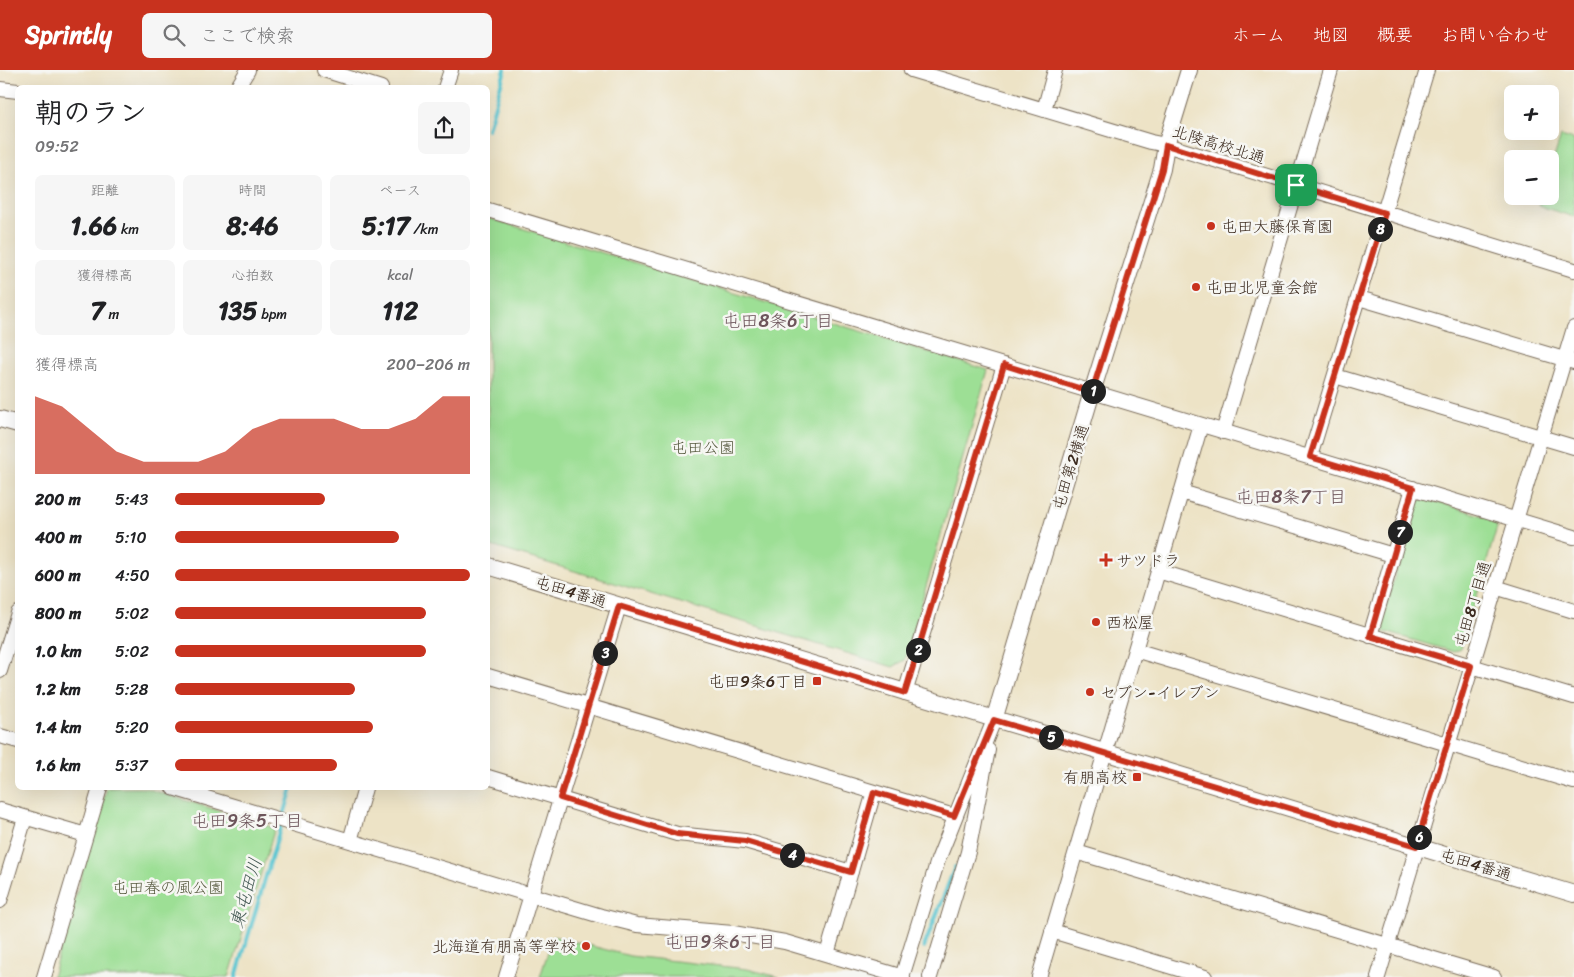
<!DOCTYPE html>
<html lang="ja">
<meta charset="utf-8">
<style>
:root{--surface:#fff;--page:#f6f6f6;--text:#202124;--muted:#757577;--accent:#c8321e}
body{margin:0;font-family:Sriracha,"Klee One",sans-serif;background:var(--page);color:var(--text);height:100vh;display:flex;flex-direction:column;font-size:19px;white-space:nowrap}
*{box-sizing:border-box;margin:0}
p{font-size:16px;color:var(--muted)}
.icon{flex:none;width:28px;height:28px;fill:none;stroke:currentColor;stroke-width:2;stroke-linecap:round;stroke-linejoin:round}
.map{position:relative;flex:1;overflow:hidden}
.side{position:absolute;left:15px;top:15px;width:475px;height:705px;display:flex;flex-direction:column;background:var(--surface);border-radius:8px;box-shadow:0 5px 20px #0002}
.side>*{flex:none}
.controls{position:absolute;left:1504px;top:15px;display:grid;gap:10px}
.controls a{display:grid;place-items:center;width:55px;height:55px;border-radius:8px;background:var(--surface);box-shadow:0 5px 20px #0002;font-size:25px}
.pin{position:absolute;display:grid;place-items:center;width:42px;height:42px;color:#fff;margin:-21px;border-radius:10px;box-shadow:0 2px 8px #0006}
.km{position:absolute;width:25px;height:25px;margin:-12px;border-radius:50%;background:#222;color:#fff;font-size:14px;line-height:25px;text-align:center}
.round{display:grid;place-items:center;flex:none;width:52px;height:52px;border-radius:8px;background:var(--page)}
.head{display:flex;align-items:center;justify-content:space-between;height:85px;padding:0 20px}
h1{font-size:28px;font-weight:700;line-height:38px}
.stats{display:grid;grid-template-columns:repeat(3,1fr);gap:8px;height:85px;padding:5px 20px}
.stats div{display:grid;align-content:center;border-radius:8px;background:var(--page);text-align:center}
.stats b{font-size:25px;font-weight:700}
.stats small{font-size:14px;font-weight:400}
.stats p{font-size:14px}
.chart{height:140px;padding:10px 20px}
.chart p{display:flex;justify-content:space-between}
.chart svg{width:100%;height:90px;margin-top:5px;fill:var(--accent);opacity:.7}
ul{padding:0 20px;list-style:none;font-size:16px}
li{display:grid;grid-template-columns:80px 60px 1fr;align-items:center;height:38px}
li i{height:12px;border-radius:6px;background:var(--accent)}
header{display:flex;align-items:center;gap:30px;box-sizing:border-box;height:70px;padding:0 25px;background:var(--accent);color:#fff}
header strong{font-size:24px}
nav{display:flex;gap:28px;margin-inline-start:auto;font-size:18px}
.search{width:350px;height:45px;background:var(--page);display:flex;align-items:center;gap:12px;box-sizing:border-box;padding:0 18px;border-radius:8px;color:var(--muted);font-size:19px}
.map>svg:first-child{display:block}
.green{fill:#9ddf95;stroke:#6c845a}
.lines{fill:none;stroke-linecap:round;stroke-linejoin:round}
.stream{stroke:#57c4d0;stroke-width:4}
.minor-casing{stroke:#796b59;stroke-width:16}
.tertiary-casing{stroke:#796b59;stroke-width:18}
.minor{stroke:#fff;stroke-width:14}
.tertiary{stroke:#fff;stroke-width:16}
.route-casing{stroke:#fff;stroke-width:10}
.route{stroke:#c8321e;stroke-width:6}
.poi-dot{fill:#c8321e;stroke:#f6f6f2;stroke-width:2}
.labels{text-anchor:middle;stroke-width:5;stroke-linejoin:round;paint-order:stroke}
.street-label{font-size:16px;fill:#3b2a1e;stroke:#f6f6f2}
.poi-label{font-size:16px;fill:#3b2a1e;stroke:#f6f6f2;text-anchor:start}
.park-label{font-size:16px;fill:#54573c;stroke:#f6f6f2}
.neighbourhood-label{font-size:18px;fill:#6d555b;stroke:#f6f6f2}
.water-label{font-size:18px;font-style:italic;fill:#435853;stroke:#f6f6f2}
</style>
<header>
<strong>Sprintly</strong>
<div class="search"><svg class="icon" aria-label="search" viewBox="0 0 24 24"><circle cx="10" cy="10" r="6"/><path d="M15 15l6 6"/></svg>ここで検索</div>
<nav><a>ホーム</a><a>地図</a><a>概要</a><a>お問い合わせ</a></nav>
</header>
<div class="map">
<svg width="1574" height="907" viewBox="0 0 1574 907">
<rect width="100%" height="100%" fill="#f6f6f2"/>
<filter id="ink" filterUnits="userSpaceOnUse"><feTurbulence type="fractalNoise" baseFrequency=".02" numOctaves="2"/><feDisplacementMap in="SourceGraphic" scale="10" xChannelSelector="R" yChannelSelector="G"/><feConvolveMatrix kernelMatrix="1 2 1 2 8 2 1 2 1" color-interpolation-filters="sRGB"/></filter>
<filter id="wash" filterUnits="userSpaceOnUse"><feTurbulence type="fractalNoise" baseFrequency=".0096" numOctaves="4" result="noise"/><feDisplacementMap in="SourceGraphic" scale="20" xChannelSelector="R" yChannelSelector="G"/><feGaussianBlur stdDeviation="1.12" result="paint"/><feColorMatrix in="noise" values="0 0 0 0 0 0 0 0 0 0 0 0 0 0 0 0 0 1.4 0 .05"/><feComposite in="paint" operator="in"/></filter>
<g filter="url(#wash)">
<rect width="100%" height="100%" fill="#ede3c6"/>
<path class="green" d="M1561,66L1574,70V147L1539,136L1542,126H1550V100Z
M488,148L988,300L905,590L893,597L488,475Z
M1425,428L1493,449L1497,457L1461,579L1454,582L1382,561L1380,555L1417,432Z
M107,718H145L275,758L229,907H52Z
M553,866L630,886L747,899L779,907H540Z"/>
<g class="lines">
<path class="stream" d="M488,59L505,0
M924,877L955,797
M236,907L292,718"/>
</g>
</g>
<g filter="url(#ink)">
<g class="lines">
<defs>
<path id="minor" d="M324,0L381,18
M911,0L1151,72L1166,75L1574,200
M237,18L248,0
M445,18L451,0
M0,19L18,21
M1044,40L1055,0
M488,140L1574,467
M1359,228L1574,292
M1335,306L1574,377
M1223,362L1331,0
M1310,387L1427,0
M1181,422L1393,485
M1158,501L1574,627
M1495,517L1574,541
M1370,566L1413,418
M1135,580L1574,712
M0,601L18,543
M488,606L954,746
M905,623L1004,295
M0,666L18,671
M488,707L677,764L745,771L851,802
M173,718L601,846L637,855L733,863L785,872L903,907
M0,740L86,765
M350,771L365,718
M1076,782L1494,907
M0,831L25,748
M1052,861L1205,907
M827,884L874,722
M44,907L100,718
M506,907L619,536
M902,907L938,790L994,650
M930,907L968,782L988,680
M1039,907L1201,355
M1378,907L1574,258"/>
<path id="tertiary" d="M0,349L18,354
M488,496L1574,824
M994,650L1092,322L1162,99L1166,75L1189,0"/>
</defs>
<use href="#minor" class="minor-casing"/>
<use href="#tertiary" class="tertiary-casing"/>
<use href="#minor" class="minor"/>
<use href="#tertiary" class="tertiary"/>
</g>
</g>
<g class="lines" filter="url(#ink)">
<defs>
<path id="route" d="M1166,75L1385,143L1310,387L1413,418L1370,566L1471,596L1416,776L994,650L954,746L874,722L851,802L745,771L677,764L560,728L619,536L905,623L1004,295L1092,322L1162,99Z"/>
</defs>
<use href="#route" class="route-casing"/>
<use href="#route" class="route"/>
</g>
<g class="poi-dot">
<circle cx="1211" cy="156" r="5"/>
<circle cx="1196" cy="217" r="5"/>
<path d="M1103.5 482.5h5v5h5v5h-5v5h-5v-5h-5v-5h5z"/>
<circle cx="1096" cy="552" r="5"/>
<rect x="812" y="606" width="10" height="10" rx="2.5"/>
<circle cx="1090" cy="622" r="5"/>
<rect x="1132" y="702" width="10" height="10" rx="2.5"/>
<circle cx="586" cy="876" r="5"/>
</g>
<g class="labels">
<g class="street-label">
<text transform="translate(1219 74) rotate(17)" y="6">北陵高校北通</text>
<text transform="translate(1070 397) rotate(-73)" y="6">屯田第2横通</text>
<text transform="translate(571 521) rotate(17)" y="6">屯田4番通</text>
<text transform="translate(1472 534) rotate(-73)" y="6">屯田8丁目通</text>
<text transform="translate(1476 794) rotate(17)" y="6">屯田4番通</text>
</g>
<g class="poi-label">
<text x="1221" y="162">屯田大藤保育園</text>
<text x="1206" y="223">屯田北児童会館</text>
<text x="1116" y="496">サツドラ</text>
<text x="1106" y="558">西松屋</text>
<text x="807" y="617" text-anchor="end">屯田9条6丁目</text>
<text x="1100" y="628">セブン-イレブン</text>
<text x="1127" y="713" text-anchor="end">有朋高校</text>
<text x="576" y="882" text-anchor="end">北海道有朋高等学校</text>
</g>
<g class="park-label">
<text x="703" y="383">屯田公園</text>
<text x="168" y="823">屯田春の風公園</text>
</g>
<g class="neighbourhood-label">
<text x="778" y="257">屯田8条6丁目</text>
<text x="1291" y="433">屯田8条7丁目</text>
<text x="247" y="757">屯田9条5丁目</text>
<text x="720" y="878">屯田9条6丁目</text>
</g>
<g class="water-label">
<text transform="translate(246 823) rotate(-74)" y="6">東屯田川</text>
</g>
</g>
</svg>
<div class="controls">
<a>+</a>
<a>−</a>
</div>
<div class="pin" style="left:1296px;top:115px;background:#1e9e55"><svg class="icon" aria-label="arrive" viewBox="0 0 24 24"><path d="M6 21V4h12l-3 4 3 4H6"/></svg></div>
<b class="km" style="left:1093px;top:321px">1</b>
<b class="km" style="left:918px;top:580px">2</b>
<b class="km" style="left:605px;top:583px">3</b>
<b class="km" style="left:792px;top:785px">4</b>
<b class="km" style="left:1051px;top:667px">5</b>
<b class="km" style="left:1419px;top:767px">6</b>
<b class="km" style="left:1400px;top:462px">7</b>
<b class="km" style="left:1380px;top:159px">8</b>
<section class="side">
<div class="head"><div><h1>朝のラン</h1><p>09:52</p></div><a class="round"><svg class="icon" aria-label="share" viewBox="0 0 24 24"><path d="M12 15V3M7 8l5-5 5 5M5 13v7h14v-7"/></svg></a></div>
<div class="stats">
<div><p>距離</p><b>1.66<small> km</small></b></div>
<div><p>時間</p><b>8:46</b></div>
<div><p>ペース</p><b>5:17<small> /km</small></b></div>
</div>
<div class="stats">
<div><p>獲得標高</p><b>7<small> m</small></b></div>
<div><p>心拍数</p><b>135<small> bpm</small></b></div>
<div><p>kcal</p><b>112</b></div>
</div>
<div class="chart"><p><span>獲得標高</span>200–206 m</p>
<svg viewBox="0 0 160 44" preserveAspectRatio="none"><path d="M0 44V6L10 11L20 22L30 33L40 38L50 38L60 38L70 33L80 22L90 17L100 17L110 17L120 22L130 22L140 17L150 6L160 6V44z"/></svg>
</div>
<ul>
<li><b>200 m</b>5:43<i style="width:51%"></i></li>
<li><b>400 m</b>5:10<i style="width:76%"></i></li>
<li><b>600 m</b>4:50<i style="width:100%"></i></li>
<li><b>800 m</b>5:02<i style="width:85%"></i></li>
<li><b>1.0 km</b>5:02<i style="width:85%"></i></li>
<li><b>1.2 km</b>5:28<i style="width:61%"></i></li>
<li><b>1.4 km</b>5:20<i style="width:67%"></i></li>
<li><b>1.6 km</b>5:37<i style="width:55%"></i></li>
</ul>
</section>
</div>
